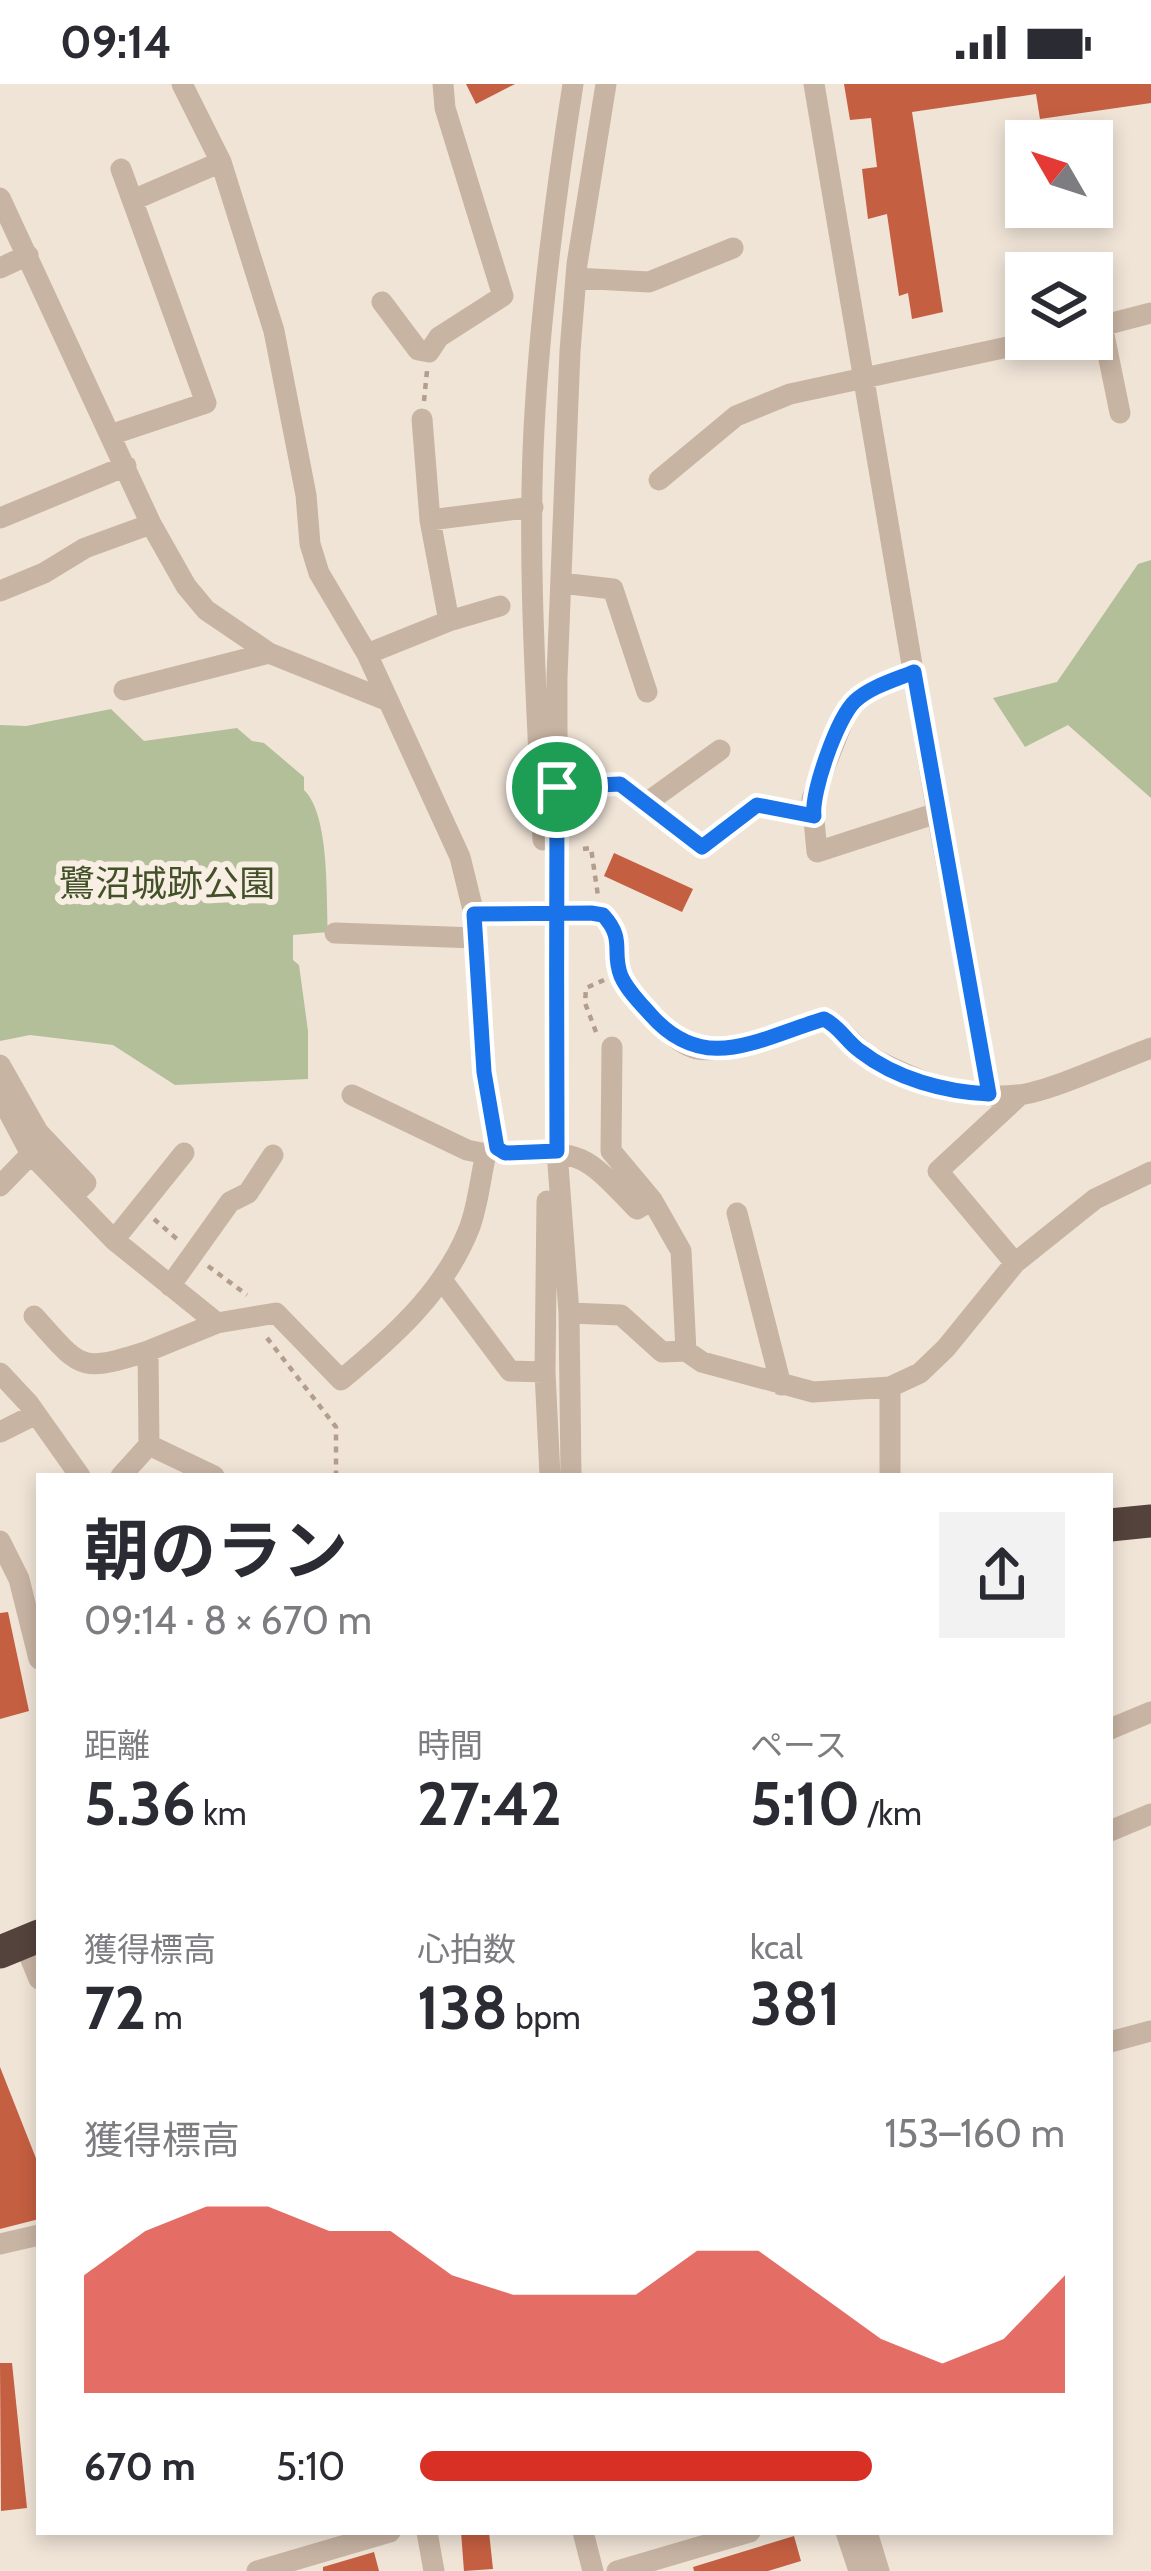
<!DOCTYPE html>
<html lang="ja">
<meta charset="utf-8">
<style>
:root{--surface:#fff;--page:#f2f2f3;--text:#2b2b33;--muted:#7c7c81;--accent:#d93025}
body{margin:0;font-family:Cabin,"Noto Sans JP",sans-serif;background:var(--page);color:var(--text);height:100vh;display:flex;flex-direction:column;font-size:45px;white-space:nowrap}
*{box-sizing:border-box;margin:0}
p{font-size:39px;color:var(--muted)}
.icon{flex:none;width:66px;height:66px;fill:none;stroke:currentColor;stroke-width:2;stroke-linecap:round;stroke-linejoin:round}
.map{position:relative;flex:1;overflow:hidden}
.details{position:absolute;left:36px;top:1389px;width:1077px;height:1062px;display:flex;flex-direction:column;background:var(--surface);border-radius:0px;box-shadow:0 6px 18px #0003}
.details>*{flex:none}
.needle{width:78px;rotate:309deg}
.controls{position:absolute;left:1005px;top:36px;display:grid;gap:24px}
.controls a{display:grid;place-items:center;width:108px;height:108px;border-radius:0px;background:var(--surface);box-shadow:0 6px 18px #0003;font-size:60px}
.pin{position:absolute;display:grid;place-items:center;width:102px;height:102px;color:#fff;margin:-51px;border:6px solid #fff;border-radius:50%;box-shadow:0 3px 12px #0007}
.round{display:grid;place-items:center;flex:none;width:126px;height:126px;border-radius:0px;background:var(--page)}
.headline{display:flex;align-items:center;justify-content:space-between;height:204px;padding:0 48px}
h1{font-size:66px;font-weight:700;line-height:90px}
.metrics{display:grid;grid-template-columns:repeat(3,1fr);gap:18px;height:204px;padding:12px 48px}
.metrics div{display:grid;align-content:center}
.metrics b{font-size:60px;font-weight:700}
.metrics small{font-size:33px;font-weight:400}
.metrics p{font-size:33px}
.chart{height:336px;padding:24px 48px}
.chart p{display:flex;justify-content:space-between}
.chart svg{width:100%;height:216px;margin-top:12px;fill:var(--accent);opacity:.7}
ul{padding:0 48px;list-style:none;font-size:39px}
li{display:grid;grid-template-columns:192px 144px 1fr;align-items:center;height:90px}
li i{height:30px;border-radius:15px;background:var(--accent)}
.status{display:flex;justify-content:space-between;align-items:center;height:84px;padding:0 60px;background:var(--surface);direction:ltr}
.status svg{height:33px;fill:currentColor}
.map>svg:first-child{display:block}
.green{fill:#b2bf98}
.building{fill:#c55f41}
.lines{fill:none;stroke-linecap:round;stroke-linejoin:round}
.path{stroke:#b39e8e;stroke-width:4.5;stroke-dasharray:6 6;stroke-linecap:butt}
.minor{stroke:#c8b4a3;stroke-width:21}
.highway{stroke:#54433c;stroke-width:33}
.minor-bridge{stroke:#c8b4a3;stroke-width:21}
.route-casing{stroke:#fff;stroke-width:24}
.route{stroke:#1a73e8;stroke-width:15}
.labels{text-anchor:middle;stroke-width:12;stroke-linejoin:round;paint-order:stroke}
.park-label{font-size:36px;fill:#435129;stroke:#f8eee3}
</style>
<div class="status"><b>09:14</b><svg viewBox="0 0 49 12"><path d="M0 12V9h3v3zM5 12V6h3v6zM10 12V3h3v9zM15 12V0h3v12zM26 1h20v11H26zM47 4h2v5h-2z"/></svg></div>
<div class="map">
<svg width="1151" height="2487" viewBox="0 0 1151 2487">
<rect width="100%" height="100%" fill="#f0e4d7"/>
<path class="green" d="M1151,476V714L1068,641L1025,663L993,614L1057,598L1138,480Z
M111,625L144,657L237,644L252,657L264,659L304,693V706C330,731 326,813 328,848L293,851V876L299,881L308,947V995L175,1001L113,961L30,951L0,957V641L26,642Z"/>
<path class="building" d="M466,0H515L476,20Z
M844,0H1151V19L1040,35L1036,10L912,28L943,228L912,235L908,209L899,212L887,130L868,135L862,85L877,83L871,34L850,36Z
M614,769L693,805L682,828L604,792Z
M8,1528L29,1627L0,1635V1529Z
M0,1983L39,2082V2135L0,2145Z
M0,2279H12L27,2424L1,2427Z
M461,2448H489L493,2485L464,2487Z
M794,2452L801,2477L768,2487H694L693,2483Z
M374,2468L379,2487H323V2483Z"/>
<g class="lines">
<path class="path" d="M424,317L427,287
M583,765L591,764L598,812
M596,948L585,919L586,904L604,896
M154,1135L177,1155
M208,1182L247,1211
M267,1254L336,1343V1392"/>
<path class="minor" d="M182,0L221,78L274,247L306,411L310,460L319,489L367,570L460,773L474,830L484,988L498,1064L505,1069C585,1069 580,1066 637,1125L652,1116
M814,0L937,729L989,1009
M0,114L151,440L186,502L206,526L269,569L386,616
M133,116L221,78
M0,184L28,171
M576,194L649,198L733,164
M382,218L418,266L429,268L439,253L503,212L445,24L443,0
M1102,241L1120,329
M1093,244L1151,229
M422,335L430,436L449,537
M113,350L206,319L121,85
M659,396L736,332L790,310L1045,255
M0,434L126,382
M430,436L533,423
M561,499L613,505L647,608
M0,507L44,489L85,464L151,440
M367,570L449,537L500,522
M914,588L865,609L849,622L812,715L817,768L937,729
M124,606L269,569
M557,702L620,700L702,763L757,721L814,732
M645,720L720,666
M543,756C537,619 527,481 534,345C540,230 555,114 573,0
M591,829C624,836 614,862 620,888C626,911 673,960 697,965C731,971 790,945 824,935C844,944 854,965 874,975C919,998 967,1017 1018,1011C1049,1008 1118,976 1151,964
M335,849L476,854
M612,963L611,1067L652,1116L681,1167L686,1267L702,1278L813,1308L890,1303L920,1289L946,1264L1015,1179L1095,1115L1151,1088
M0,981L38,1048L86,1099L73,1111
M352,1011L467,1066L486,1070
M0,1012L31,1070L114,1156L217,1239
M0,1102L31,1070
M547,1117L545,1288L550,1392
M737,1129L781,1301
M114,1156L184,1069
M1015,1179L938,1087L1020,1011
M442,1196L510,1287L545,1288
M170,1202L230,1118L248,1109L273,1071
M569,1229L621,1231L662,1268L686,1267
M34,1232C81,1284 78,1290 148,1267
M0,1289L29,1320L80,1392
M890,1303V1392
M0,1348L36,1330
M149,1361L214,1392
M121,1392L149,1361L148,1267L217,1239L276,1229L341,1296C392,1254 444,1208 469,1145C478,1122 480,1095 486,1070L498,1064
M571,1392L569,1229L557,1067V593L570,267L577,180L606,0
M0,1457L19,1495L39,1575
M1110,1645L1151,1628
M1110,1747L1151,1730
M24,1858L39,1895
M1110,1958L1151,1947
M0,2160L39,2151
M427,2448L434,2487
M583,2448L593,2487
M846,2448L859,2487
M867,2448L879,2487
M257,2487L390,2448
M617,2487L750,2448"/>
<path class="highway" d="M1110,1441L1151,1437
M0,1868L39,1852"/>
<path class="minor-bridge" d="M506,830L591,829"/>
</g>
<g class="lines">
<defs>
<path id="route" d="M557,703C556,824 557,946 557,1067L505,1069L497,1064L484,988L474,830L591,829L603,831C626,856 611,867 621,892C627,906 640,919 650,930C704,992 757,955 824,935C840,943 846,957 860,967C896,995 945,1008 989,1010L914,588C894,596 870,603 855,617C837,634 811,709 814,732L757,721L702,763L620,700L557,703"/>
</defs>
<use href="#route" class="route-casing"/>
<use href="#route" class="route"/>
</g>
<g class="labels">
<g class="park-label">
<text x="167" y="812">鷺沼城跡公園</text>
</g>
</g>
</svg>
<div class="controls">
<a><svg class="needle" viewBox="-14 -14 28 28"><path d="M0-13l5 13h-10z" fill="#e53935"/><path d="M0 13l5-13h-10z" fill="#7c7c81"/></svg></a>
<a><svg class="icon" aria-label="layers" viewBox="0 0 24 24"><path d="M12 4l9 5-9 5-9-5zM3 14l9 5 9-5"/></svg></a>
</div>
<div class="pin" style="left:557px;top:703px;background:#1e9e55"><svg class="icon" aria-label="arrive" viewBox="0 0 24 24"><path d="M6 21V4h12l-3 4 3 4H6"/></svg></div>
<section class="details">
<div class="headline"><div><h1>朝のラン</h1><p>09:14 · 8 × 670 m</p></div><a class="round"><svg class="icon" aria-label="share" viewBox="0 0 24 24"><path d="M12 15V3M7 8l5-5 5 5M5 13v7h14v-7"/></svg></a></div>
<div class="metrics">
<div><p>距離</p><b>5.36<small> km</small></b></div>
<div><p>時間</p><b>27:42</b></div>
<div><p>ペース</p><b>5:10<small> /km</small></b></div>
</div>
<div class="metrics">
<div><p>獲得標高</p><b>72<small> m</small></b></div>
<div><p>心拍数</p><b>138<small> bpm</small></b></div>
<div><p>kcal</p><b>381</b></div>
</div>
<div class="chart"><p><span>獲得標高</span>153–160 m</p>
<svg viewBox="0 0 160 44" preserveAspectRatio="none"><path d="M0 44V20L10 11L20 6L30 6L40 11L50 11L60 20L70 24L80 24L90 24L100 15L110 15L120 24L130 33L140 38L150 33L160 20V44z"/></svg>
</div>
<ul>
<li><b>670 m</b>5:10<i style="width:70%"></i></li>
</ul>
</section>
</div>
